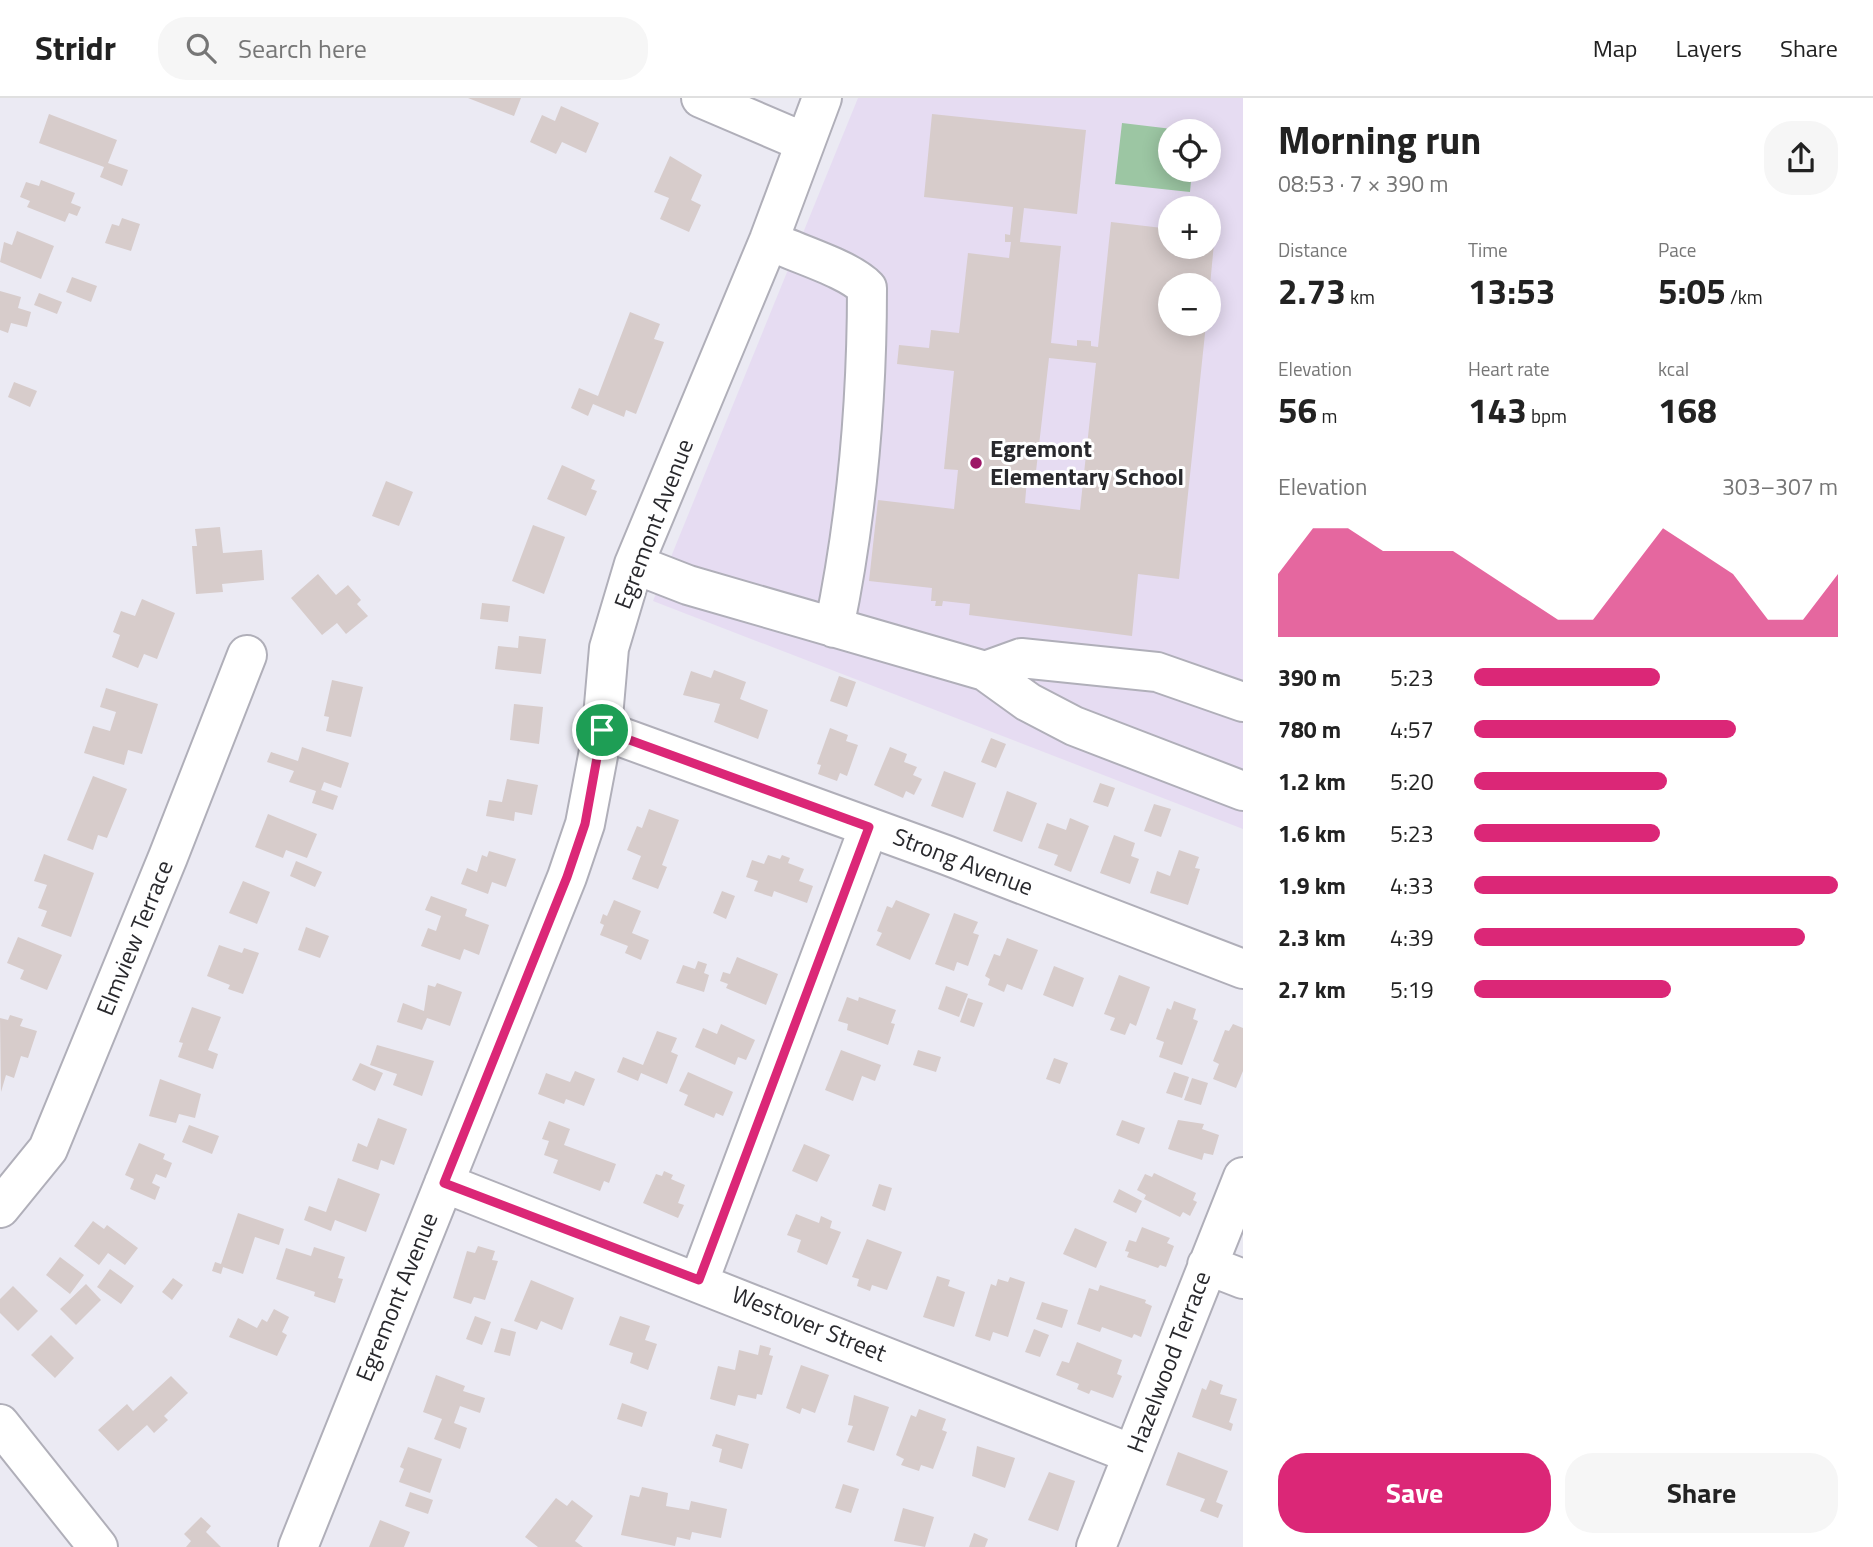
<!DOCTYPE html>
<meta charset="utf-8">
<style>
:root{--surface:#fff;--page:#f6f6f6;--text:#222;--muted:#767676;--line:#e0e0e0;--accent:#db2777}
body{margin:0;font-family:"Titillium Web",sans-serif;background:var(--page);color:var(--text);height:100vh;display:flex;flex-direction:column;font-size:26px;white-space:nowrap}
*{box-sizing:border-box;margin:0}
p{font-size:23px;color:var(--muted)}
.icon{flex:none;width:38px;height:38px;fill:none;stroke:currentColor;stroke-width:2;stroke-linecap:round;stroke-linejoin:round}
.map{position:relative;flex:1;overflow:hidden}
.sheet{display:flex;flex-direction:column;background:var(--surface);width:630px}
.sheet>*{flex:none}
.buttons{position:absolute;left:1158px;top:21px;display:grid;gap:14px}
.buttons a{display:grid;place-items:center;width:63px;height:63px;border-radius:50%;background:var(--surface);box-shadow:0 4px 18px #0003;font-size:35px}
.pin{position:absolute;display:grid;place-items:center;width:60px;height:60px;color:#fff;margin:-30px;border:4px solid #fff;border-radius:50%;box-shadow:0 2px 7px #0007}
.round{display:grid;place-items:center;flex:none;width:74px;height:74px;border-radius:28px;background:var(--page)}
.headline{display:flex;align-items:center;justify-content:space-between;height:119px;padding:0 35px}
h1{font-size:38px;font-weight:700;line-height:52px}
.stats{display:grid;grid-template-columns:repeat(3,1fr);gap:10px;height:119px;padding:7px 35px}
.stats div{display:grid;align-content:center}
.stats b{font-size:35px;font-weight:700}
.stats small{font-size:19px;font-weight:400}
.stats p{font-size:19px}
.chart{height:196px;padding:14px 35px}
.chart p{display:flex;justify-content:space-between}
.chart svg{width:100%;height:126px;margin-top:7px;fill:var(--accent);opacity:.7}
.button{display:flex;gap:14px;margin-top:auto;padding:14px 35px}
.button a{flex:1;height:80px;border-radius:28px;background:var(--accent);color:#fff;font-size:28px;font-weight:700;line-height:80px;text-align:center}
.button a+a{background:var(--page);color:var(--text)}
ul{padding:0 35px;list-style:none;font-size:23px}
li{display:grid;grid-template-columns:112px 84px 1fr;align-items:center;height:52px}
li i{height:18px;border-radius:9px;background:var(--accent)}
header{display:flex;align-items:center;gap:42px;box-sizing:border-box;height:98px;padding:0 35px;background:var(--surface);border-bottom:2px solid var(--line)}
header strong{font-size:33px}
nav{display:flex;gap:38px;margin-inline-start:auto;font-size:24px}
.search{width:490px;height:63px;background:var(--page);display:flex;align-items:center;gap:18px;box-sizing:border-box;padding:0 24px;border-radius:28px;color:var(--muted);font-size:26px}
main{display:flex;flex:1;min-height:0}
.map>svg:first-child{display:block}
.education{fill:#e6dcf2;fill-rule:evenodd}
.green{fill:#9cc6a3}
.building{fill:#d7cccb;fill-rule:evenodd}
.lines{fill:none;stroke-linecap:round;stroke-linejoin:round}
.minor-casing{stroke:#b0afb9;stroke-width:42}
.minor{stroke:#fff;stroke-width:38}
.route-casing{stroke:#fff;stroke-width:14}
.route{stroke:#db2777;stroke-width:9}
.poi-dot{fill:#9d1767;stroke:#fff;stroke-width:2.5}
.labels{text-anchor:middle;stroke-width:6;stroke-linejoin:round;paint-order:stroke}
.poi-label{font-size:24px;font-weight:bold;fill:#29292d;stroke:#fff;text-anchor:start}
.street-label{font-size:24px;fill:#29292d;stroke:#fff}
</style>
<header>
<strong>Stridr</strong>
<div class="search"><svg class="icon" aria-label="search" viewBox="0 0 24 24"><circle cx="10" cy="10" r="6"/><path d="M15 15l6 6"/></svg>Search here</div>
<nav><a>Map</a><a>Layers</a><a>Share</a></nav>
</header>
<main>
<div class="map">
<svg width="1243" height="1449" viewBox="0 0 1243 1449">
<rect width="100%" height="100%" fill="#ebeaf3"/>
<path class="education" d="M858,0H1243V731L653,503ZM1171,33H1209V72H1171ZM1171,110H1209V149H1171ZM1171,187H1209V226H1171Z"/>
<path class="green" d="M1122,25L1189,33H1171V72H1192L1190,94L1115,86Z"/>
<path class="building" d="M468,0H521L514,18Z
M561,8L599,25L586,55L562,44L556,56L530,44L542,17L555,23Z
M49,16L117,42L108,65L128,72L122,88L100,79L104,69L39,45Z
M932,16L1086,32L1077,116L1024,110L1020,144L1061,148L1051,245L1077,248V242L1091,243V248L1098,249L1111,124L1171,131V149H1209V135H1215L1210,187H1171V226H1206L1179,481L1138,476L1132,538L969,517L970,506L943,503L942,508H935L936,503H931L932,490L869,483L878,402L954,411L958,372L944,371L954,273L897,266L899,247L929,250L931,232L959,235L968,155L1009,160L1011,144H1005V136L1010,137L1013,109L924,99ZM1049,260L1096,265L1080,412L1025,405L1027,381L1035,382Z
M670,58L702,77L691,102L701,107L689,134L660,121L669,100L654,94Z
M41,82L75,95L71,105L81,109L77,118L69,115L65,124L27,109L30,103L20,99L26,84L39,88Z
M122,120L140,126L131,153L105,145L112,126L119,128Z
M17,133L54,148L41,181L0,164L4,144L12,147Z
M72,179L97,188L91,204L66,194Z
M0,193L21,199L18,210L31,214L27,229L11,225L8,235L0,232Z
M39,195L62,204L57,216L34,207Z
M630,214L660,226L654,241L664,244L636,316L626,312L624,319L593,306L588,318L571,310L579,290L598,298Z
M14,284L37,293L30,309L8,299Z
M562,367L595,382L591,391L597,393L586,418L547,401Z
M386,383L413,394L399,428L372,418Z
M533,427L565,439L544,496L512,483Z
M220,429L223,455L262,452L264,482L222,486L223,494L196,496L192,448H197L195,431Z
M318,476L336,497L348,487L361,502L357,506L368,518L346,536L337,525L322,537L291,500Z
M142,501L175,515L157,561L144,556L138,570L112,559L120,537L113,534L121,513L135,518Z
M482,505L510,508L508,524L480,521Z
M519,538L546,541L541,576L495,571L498,548L518,550Z
M714,572L746,584L740,601L768,612L758,641L714,624L720,606L683,597L691,573L711,580Z
M839,578L856,584L847,609L830,603Z
M332,582L363,589L351,639L326,633L329,619L324,618Z
M106,590L158,606L142,656L128,652L124,667L84,655L93,628L110,633L116,614L100,609Z
M514,606L543,609L539,646L510,642Z
M830,630L848,637L846,643L858,647L847,678L840,675L837,683L818,676L821,667L817,666Z
M991,640L1006,646L996,670L981,664Z
M302,649L349,665L341,690L324,684L321,692L338,698L333,712L312,705L316,693L289,684L294,673L267,664L271,654L298,663Z
M890,649L907,656L904,664L917,669L913,677L922,681L914,697L906,693L903,700L874,687Z
M944,673L976,685L963,720L931,708Z
M93,678L127,691L107,740L98,737L93,752L67,742Z
M507,681L538,687L532,717L515,714L514,723L486,718L489,702L502,704Z
M1100,685L1115,690L1108,709L1093,704Z
M1007,693L1037,705L1022,744L993,733Z
M1154,706L1171,711L1161,739L1144,733Z
M649,711L679,722L662,767L667,769L658,791L632,781L641,758L627,752L637,728L642,730Z
M268,716L317,736L307,760L286,752L283,760L255,749Z
M1070,720L1089,728L1071,774L1054,767L1058,757L1038,750L1047,725L1066,732Z
M1114,737L1135,745L1131,758L1139,761L1130,786L1100,775Z
M1179,752L1199,759L1195,770L1200,771L1188,807L1150,795L1157,773L1170,778Z
M489,753L516,761L506,789L492,784L488,796L461,786L467,770L477,774L482,757L487,759Z
M44,756L94,775L71,839L41,828L47,813L38,810L47,787L34,783Z
M768,757L780,761L782,757L790,760L788,765L804,771L799,783L813,788L807,805L774,793L772,799L754,793L758,783L746,779L752,762L764,766Z
M296,763L322,774L315,789L290,778Z
M243,783L270,794L257,826L229,815Z
M722,793L735,798L726,821L713,815Z
M431,798L467,811L465,818L489,827L479,857L464,851L460,862L421,848L428,830L436,833L441,818L425,812Z
M614,802L641,813L632,835L649,842L641,862L625,855L628,848L600,837L604,827L600,825L603,816L607,818Z
M896,802L930,816L910,862L876,847L882,835L877,833L887,808L892,810Z
M954,815L978,824L973,835L979,837L968,868L957,864L954,873L935,866Z
M306,829L329,838L320,860L298,852Z
M18,839L62,857L47,892L20,881L24,872L7,865Z
M1007,840L1038,852L1022,892L1007,886L1004,894L988,887L990,881L985,878L994,856L1000,858Z
M219,847L242,855L244,850L259,855L243,896L228,891L230,887L207,878Z
M737,859L778,876L766,907L726,890L728,886L720,883L723,874L730,876Z
M698,863L707,866L704,875L709,877L704,894L676,885L683,867L695,871Z
M1054,868L1084,880L1073,909L1043,897Z
M1119,877L1150,889L1136,928L1130,925L1125,937L1110,932L1115,920L1104,916Z
M437,885L462,894L450,928L427,920L422,932L397,924L403,905L424,913L428,887L435,889Z
M946,888L968,896L959,919L938,911Z
M847,899L858,903L859,899L896,912L891,925L895,926L888,947L847,932L848,926L838,923Z
M968,900L983,905L974,929L960,924Z
M1174,903L1196,911L1193,921L1198,923L1182,967L1159,959L1164,944L1156,941L1167,910L1171,912Z
M192,909L221,919L208,952L218,956L213,971L178,959L183,945L179,944Z
M10,917L23,921L20,928L37,933L28,960L21,958L14,980L6,977L1,994L0,920L8,922Z
M721,926L755,942L746,962L738,959L735,967L695,949L703,930L717,936Z
M1233,926L1243,930V973L1236,990L1213,981L1219,966L1213,963L1225,932L1229,933Z
M657,933L677,940L671,954L678,957L667,986L641,975L638,983L617,974L623,959L643,967Z
M377,947L434,963L422,998L393,987L397,976L370,967Z
M841,952L881,967L875,983L862,978L853,1003L825,992Z
M918,952L941,959L936,974L913,967Z
M1054,960L1068,965L1060,986L1046,981Z
M360,965L383,975L375,993L352,982Z
M575,973L595,981L584,1008L566,1001L564,1006L538,996L546,975L570,984Z
M688,974L733,994L723,1018L716,1015L714,1020L684,1007L688,997L679,993Z
M1174,974L1189,979L1182,1000L1166,995Z
M1192,980L1208,985L1201,1007L1184,1002Z
M160,981L201,996L195,1020L179,1016L176,1025L149,1018Z
M378,1020L407,1031L394,1067L381,1062L378,1072L352,1063L358,1045L367,1049Z
M1122,1022L1145,1030L1139,1046L1116,1037Z
M1178,1022L1204,1026L1202,1031L1219,1037L1213,1057L1204,1055L1202,1062L1168,1051Z
M549,1023L570,1031L564,1047L616,1066L609,1085L604,1083L600,1093L553,1075L558,1062L544,1057L549,1043L542,1041Z
M189,1027L219,1038L212,1056L182,1044Z
M139,1045L165,1056L163,1061L172,1065L166,1080L156,1076L152,1085L160,1089L155,1102L130,1091L134,1081L125,1077Z
M804,1046L830,1057L817,1084L792,1073Z
M664,1073L673,1077L671,1081L685,1087L678,1105L684,1107L678,1120L643,1105L656,1076L662,1078Z
M1154,1075L1196,1095L1193,1102L1197,1104L1190,1118L1183,1114L1180,1119L1144,1101L1146,1097L1137,1092L1145,1076L1152,1079Z
M338,1080L380,1096L366,1134L335,1122L331,1133L304,1122L309,1108L326,1114Z
M879,1086L892,1090L885,1113L872,1108Z
M1119,1091L1142,1103L1136,1115L1113,1104Z
M238,1115L284,1131L279,1147L255,1139L243,1176L223,1169L221,1176L212,1173L215,1164L221,1166Z
M796,1116L819,1125L821,1118L832,1123L830,1130L841,1134L827,1167L797,1154L801,1142L787,1137Z
M93,1123L104,1131L107,1127L138,1150L125,1167L108,1155L99,1167L74,1148Z
M1142,1129L1170,1140L1167,1145L1174,1148L1166,1169L1160,1167L1158,1170L1127,1159L1129,1154L1125,1153L1129,1142L1136,1144Z
M1075,1130L1107,1144L1096,1170L1063,1156Z
M867,1141L902,1154L887,1192L872,1187L870,1193L857,1188L859,1181L852,1179Z
M478,1148L495,1153L492,1162L498,1163L485,1202L474,1199L471,1206L453,1200L467,1153L475,1155Z
M314,1149L345,1159L338,1180L343,1181L335,1205L314,1198L315,1194L276,1181L286,1150L311,1158Z
M60,1159L84,1177L70,1196L46,1177Z
M110,1171L134,1188L121,1206L97,1189Z
M937,1178L950,1182L948,1188L965,1194L954,1229L923,1219Z
M1010,1179L1025,1184L1008,1239L993,1234L990,1243L975,1238L991,1186L996,1188L998,1181L1008,1184Z
M173,1180L183,1187L172,1202L162,1194Z
M531,1182L574,1200L562,1232L541,1223L537,1232L514,1223Z
M86,1186L101,1202L76,1227L60,1211Z
M1100,1187L1146,1202L1145,1205L1152,1208L1141,1239L1134,1236L1132,1240L1102,1229L1100,1234L1077,1226L1089,1190L1098,1193Z
M13,1188L38,1213L18,1233L0,1215V1201Z
M1042,1204L1068,1212L1062,1230L1036,1221Z
M274,1211L289,1219L282,1234L287,1237L277,1258L229,1239L238,1220L257,1230L262,1221L267,1224Z
M475,1218L491,1224L482,1247L466,1241Z
M620,1218L650,1228L645,1242L657,1246L648,1272L630,1265L633,1255L609,1247Z
M501,1230L516,1234L510,1258L494,1254Z
M1034,1231L1049,1237L1040,1259L1025,1254Z
M51,1237L74,1260L55,1280L31,1257Z
M1077,1244L1122,1262L1117,1276L1122,1278L1113,1300L1091,1292L1089,1296L1077,1291L1079,1286L1056,1277L1062,1263L1069,1265Z
M760,1247L771,1250L769,1257L773,1258L762,1297L757,1296L756,1301L738,1297L735,1308L710,1301L718,1268L735,1272L739,1252L758,1257Z
M801,1267L829,1277L815,1315L802,1310L800,1316L786,1310Z
M436,1277L465,1288L463,1293L485,1300L480,1315L460,1308L454,1325L467,1330L460,1351L434,1341L442,1321L423,1314Z
M171,1278L188,1295L164,1318L168,1322L154,1335L147,1327L118,1353L98,1332L127,1306L133,1313Z
M1210,1282L1223,1287L1220,1296L1237,1301L1229,1324L1233,1326L1231,1333L1192,1319L1202,1290L1206,1292Z
M854,1297L889,1309L874,1353L847,1344L853,1328L848,1327Z
M622,1305L647,1314L642,1329L617,1321Z
M919,1311L946,1321L942,1332L947,1334L933,1371L921,1367L919,1373L901,1367L904,1361L896,1357L911,1317L916,1319Z
M716,1336L749,1346L742,1371L719,1364L722,1351L712,1348Z
M977,1348L1015,1360L1005,1390L972,1378Z
M408,1349L442,1361L430,1395L399,1384L404,1371L400,1369Z
M1178,1354L1228,1373L1216,1404L1223,1407L1218,1420L1200,1413L1205,1401L1166,1387Z
M1049,1374L1075,1383L1058,1433L1028,1422Z
M843,1386L859,1391L851,1415L835,1410Z
M642,1389L668,1395L666,1408L689,1412L691,1403L727,1411L721,1440L692,1434L690,1442L677,1439L675,1448L621,1437L630,1397L639,1399Z
M410,1394L433,1402L428,1416L405,1408Z
M556,1400L567,1408L572,1402L593,1418L575,1443L583,1449H538L525,1439Z
M903,1410L934,1419L925,1449L894,1443Z
M201,1419L211,1428L206,1434L221,1449H186L191,1443L184,1436Z
M380,1422L410,1434L404,1449H369Z
M974,1435L988,1441L985,1449H969Z"/>
<g class="lines">
<defs>
<path id="minor" d="M701,0L804,44
M769,142C796,156 848,170 867,190C867,303 857,419 834,530
M634,466L688,487L985,573L1028,604L1074,628L1243,693
M985,573L1021,560L1157,574L1243,604
M602,632L946,757L1243,871
M444,1085L1132,1356
M0,1110L48,1051L168,759L247,557
M1207,1167L1243,1181
M699,1183L869,729
M0,1326L98,1449
M298,1449L567,779L585,726L601,642L609,550L634,466L769,142L822,0
M1096,1449L1243,1079"/>
</defs>
<use href="#minor" class="minor-casing"/>
<use href="#minor" class="minor"/>
</g>
<g class="lines">
<defs>
<path id="route" d="M602,632L869,729L699,1182L444,1085L567,779L585,726Z"/>
</defs>
<use href="#route" class="route-casing"/>
<use href="#route" class="route"/>
</g>
<circle class="poi-dot" cx="976" cy="365" r="7"/>
<g class="labels">
<g class="poi-label">
<text x="990" y="359">Egremont<tspan x="990" dy="28">Elementary School</tspan></text>
</g>
<g class="street-label">
<text transform="translate(654 426) rotate(-69)" y="8">Egremont Avenue</text>
<text transform="translate(963 764) rotate(21)" y="8">Strong Avenue</text>
<text transform="translate(135 840) rotate(-68)" y="8">Elmview Terrace</text>
<text transform="translate(397 1199) rotate(-68)" y="8">Egremont Avenue</text>
<text transform="translate(809 1226) rotate(22)" y="8">Westover Street</text>
<text transform="translate(1169 1264) rotate(-69)" y="8">Hazelwood Terrace</text>
</g>
</g>
</svg>
<div class="buttons">
<a><svg class="icon" aria-label="locate" viewBox="0 0 24 24"><circle cx="12" cy="12" r="6"/><path d="M12 2v4M12 18v4M2 12h4M18 12h4"/></svg></a>
<a>+</a>
<a>−</a>
</div>
<div class="pin" style="left:602px;top:632px;background:#1e9e55"><svg class="icon" aria-label="arrive" viewBox="0 0 24 24"><path d="M6 21V4h12l-3 4 3 4H6"/></svg></div>
</div>
<section class="sheet">
<div class="headline"><div><h1>Morning run</h1><p>08:53 · 7 × 390 m</p></div><a class="round"><svg class="icon" aria-label="share" viewBox="0 0 24 24"><path d="M12 15V3M7 8l5-5 5 5M5 13v7h14v-7"/></svg></a></div>
<div class="stats">
<div><p>Distance</p><b>2.73<small> km</small></b></div>
<div><p>Time</p><b>13:53</b></div>
<div><p>Pace</p><b>5:05<small> /km</small></b></div>
</div>
<div class="stats">
<div><p>Elevation</p><b>56<small> m</small></b></div>
<div><p>Heart rate</p><b>143<small> bpm</small></b></div>
<div><p>kcal</p><b>168</b></div>
</div>
<div class="chart"><p><span>Elevation</span>303–307 m</p>
<svg viewBox="0 0 160 44" preserveAspectRatio="none"><path d="M0 44V22L10 6L20 6L30 14L40 14L50 14L60 22L70 30L80 38L90 38L100 22L110 6L120 14L130 22L140 38L150 38L160 22V44z"/></svg>
</div>
<ul>
<li><b>390 m</b>5:23<i style="width:51%"></i></li>
<li><b>780 m</b>4:57<i style="width:72%"></i></li>
<li><b>1.2 km</b>5:20<i style="width:53%"></i></li>
<li><b>1.6 km</b>5:23<i style="width:51%"></i></li>
<li><b>1.9 km</b>4:33<i style="width:100%"></i></li>
<li><b>2.3 km</b>4:39<i style="width:91%"></i></li>
<li><b>2.7 km</b>5:19<i style="width:54%"></i></li>
</ul>
<div class="button"><a>Save</a><a>Share</a></div>
</section>
</main>
